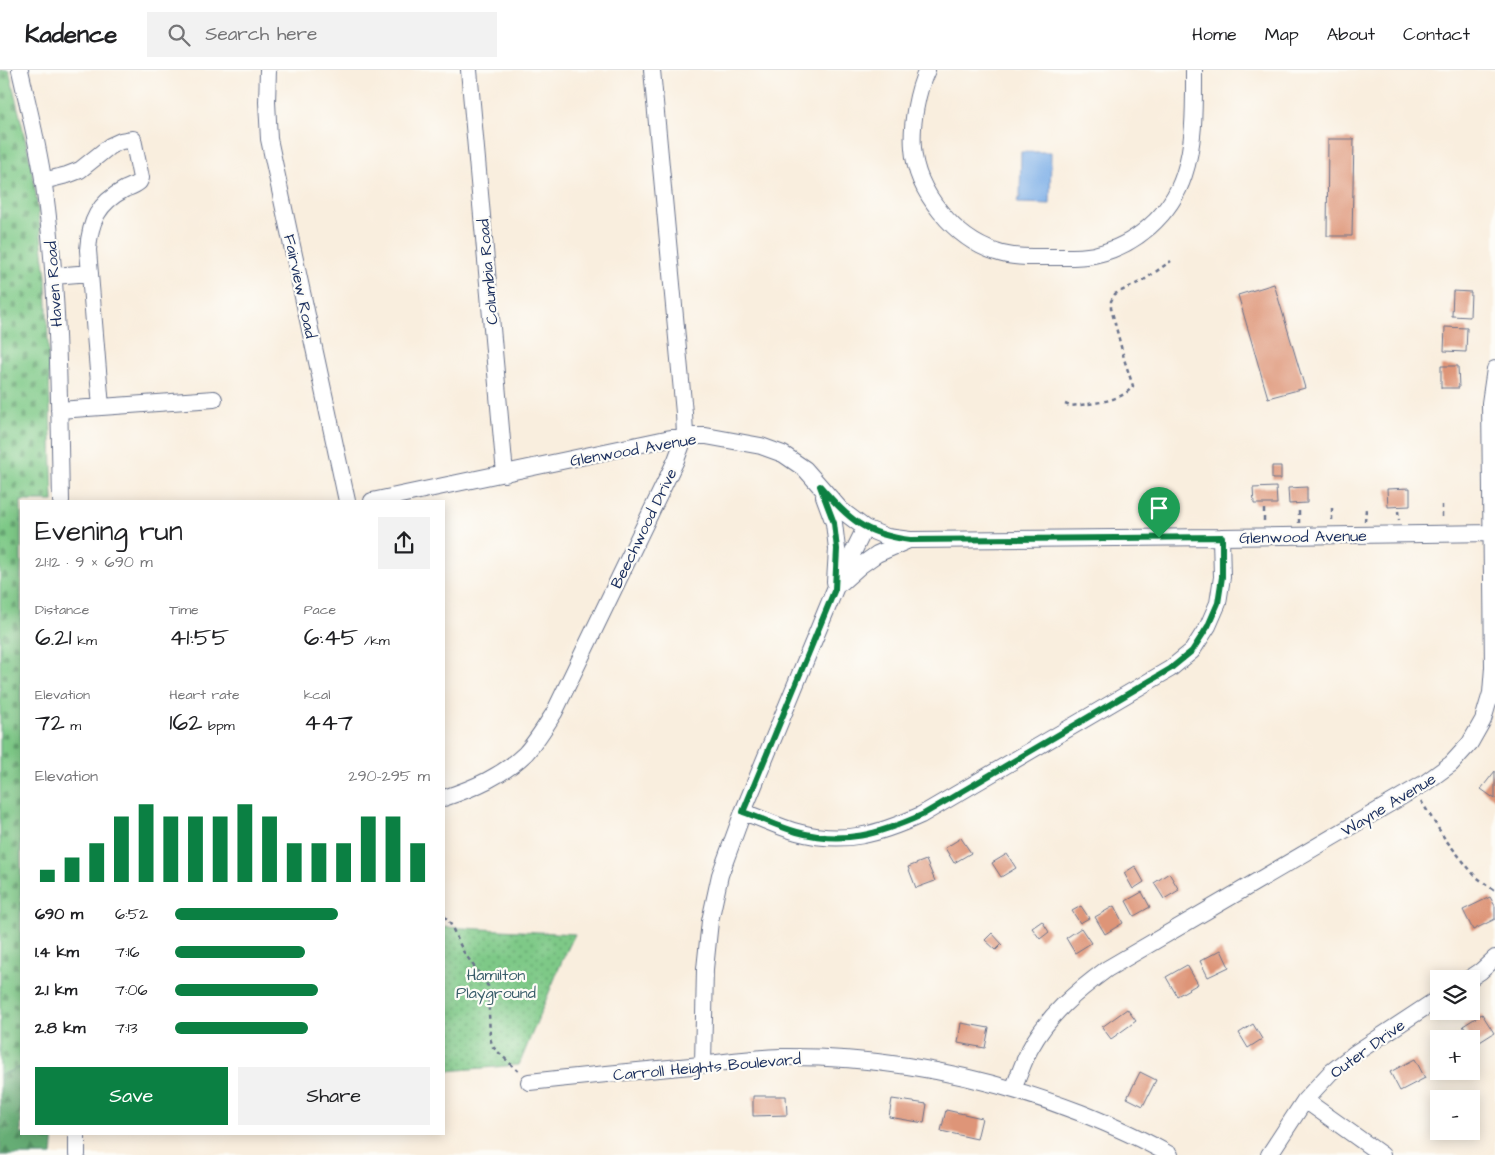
<!DOCTYPE html>
<meta charset="utf-8">
<style>
:root{--surface:#fff;--page:#f2f2f2;--text:#202124;--muted:#757577;--line:#e0e0e0;--accent:#0b8043}
body{margin:0;font-family:"Architects Daughter",sans-serif;background:var(--page);color:var(--text);height:100vh;display:flex;flex-direction:column;font-size:19px;white-space:nowrap}
*{box-sizing:border-box;margin:0}
p{font-size:16px;color:var(--muted)}
.icon{flex:none;width:28px;height:28px;fill:none;stroke:currentColor;stroke-width:2;stroke-linecap:round;stroke-linejoin:round}
.map{position:relative;flex:1;overflow:hidden}
.details{position:absolute;left:20px;top:430px;width:425px;height:635px;display:flex;flex-direction:column;background:var(--surface);border-radius:0px;box-shadow:0 2px 12px #0003}
.details>*{flex:none}
.buttons{position:absolute;left:1430px;top:900px;display:grid;gap:10px}
.buttons a{display:grid;place-items:center;width:50px;height:50px;border-radius:0px;background:var(--surface);box-shadow:0 2px 12px #0003;font-size:25px}
.pin{position:absolute;display:grid;place-items:center;width:42px;height:42px;color:#fff;margin:-51px -21px;border-radius:50% 50% 50% 0;rotate:-45deg;box-shadow:0 0 5px #0007}
.pin .icon{rotate:45deg}
.round{display:grid;place-items:center;flex:none;width:52px;height:52px;border-radius:0px;background:var(--page)}
.head{display:flex;align-items:center;justify-content:space-between;height:85px;padding:0 15px}
h1{font-size:28px;font-weight:600;line-height:38px}
.figures{display:grid;grid-template-columns:repeat(3,1fr);gap:8px;height:85px;padding:5px 15px}
.figures div{display:grid;align-content:center}
.figures b{font-size:25px;font-weight:600}
.figures small{font-size:14px;font-weight:400}
.figures p{font-size:14px}
.chart{height:140px;padding:10px 15px}
.chart p{display:flex;justify-content:space-between}
.chart svg{width:100%;height:90px;margin-top:5px;stroke:var(--accent);stroke-width:6}
.action{display:flex;gap:10px;margin-top:auto;padding:10px 15px}
.action a{flex:1;height:58px;border-radius:0px;background:var(--accent);color:#fff;font-size:20px;font-weight:600;line-height:58px;text-align:center}
.action a+a{background:var(--page);color:var(--text)}
ul{padding:0 15px;list-style:none;font-size:16px}
li{display:grid;grid-template-columns:80px 60px 1fr;align-items:center;height:38px}
li i{height:12px;border-radius:6px;background:var(--accent)}
header{display:flex;align-items:center;gap:30px;box-sizing:border-box;height:70px;padding:0 25px;background:var(--surface);border-bottom:1px solid var(--line)}
header strong{font-size:24px}
nav{display:flex;gap:28px;margin-inline-start:auto;font-size:18px}
.search{width:350px;height:45px;background:var(--page);display:flex;align-items:center;gap:12px;box-sizing:border-box;padding:0 18px;border-radius:0px;color:var(--muted);font-size:19px}
.map>svg:first-child{display:block}
.forest{fill:url(#forest-firs);stroke:#406e69}
.cemetery{fill:url(#cemetery-stones);stroke:#4c7c72}
.park{fill:url(#park-dots);stroke:#4c7c72}
.water{fill:#7aade7;stroke:#4a6ea2}
.building{fill:#de9578}
.lines{fill:none;stroke-linecap:round;stroke-linejoin:round}
.minor-casing{stroke:#69728b;stroke-width:18}
.path{stroke:#69728b;stroke-width:2.5;stroke-dasharray:4 4;stroke-linecap:butt}
.minor{stroke:#fff;stroke-width:16}
.route-casing{stroke:#fff;stroke-width:10}
.route{stroke:#0b8043;stroke-width:6}
.labels{text-anchor:middle;stroke-width:4.5;stroke-linejoin:round;paint-order:stroke}
.street-label{font-size:16px;fill:#1b2f5e;stroke:#fdfcf7}
.park-label{font-size:16px;fill:#395d6a;stroke:#fdfcf7}
</style>
<header>
<strong>Kadence</strong>
<div class="search"><svg class="icon" aria-label="search" viewBox="0 0 24 24"><circle cx="10" cy="10" r="6"/><path d="M15 15l6 6"/></svg>Search here</div>
<nav><a>Home</a><a>Map</a><a>About</a><a>Contact</a></nav>
</header>
<div class="map">
<svg width="1495" height="1085" viewBox="0 0 1495 1085">
<defs>
<pattern id="forest-firs" width="22" height="20" patternUnits="userSpaceOnUse" patternTransform="scale(1.25)"><rect width="22" height="20" fill="#66ad74"/><path d="M5 1l3.5 6h-7zM16 11l3.5 6h-7z" fill="#538d62"/></pattern>
<pattern id="cemetery-stones" width="16" height="16" patternUnits="userSpaceOnUse" patternTransform="scale(1.25)"><rect width="16" height="16" fill="#7ec987"/><path d="M2 7V4a2 2 0 0 1 4 0v3zM10 15v-3a2 2 0 0 1 4 0v3z" fill="#66a472"/></pattern>
<pattern id="park-dots" width="8" height="8" patternUnits="userSpaceOnUse" patternTransform="scale(1.25)"><rect width="8" height="8" fill="#7ec987"/><path d="M2 2h.1M6 6h.1" fill="none" stroke="#66a472" stroke-width="1.8" stroke-linecap="round"/></pattern>
</defs>
<rect width="100%" height="100%" fill="#fdfcf7"/>
<filter id="ink" filterUnits="userSpaceOnUse"><feTurbulence type="fractalNoise" baseFrequency=".02" numOctaves="2"/><feDisplacementMap in="SourceGraphic" scale="10" xChannelSelector="R" yChannelSelector="G"/><feConvolveMatrix kernelMatrix="1 2 1 2 8 2 1 2 1" color-interpolation-filters="sRGB"/></filter>
<filter id="wash" filterUnits="userSpaceOnUse"><feTurbulence type="fractalNoise" baseFrequency=".0096" numOctaves="4" result="noise"/><feDisplacementMap in="SourceGraphic" scale="20" xChannelSelector="R" yChannelSelector="G"/><feGaussianBlur stdDeviation="1.12" result="paint"/><feColorMatrix in="noise" values="0 0 0 0 0 0 0 0 0 0 0 0 0 0 0 0 0 1.4 0 .05"/><feComposite in="paint" operator="in"/></filter>
<g filter="url(#wash)">
<rect width="100%" height="100%" fill="#f9eede"/>
<path class="forest" d="M21,997V1064H54L52,1085H0V1005Z"/>
<path class="cemetery" d="M0,0H9L29,85L36,124L46,206L53,431H21V997L0,1005Z"/>
<path class="park" d="M444,857L575,864L562,891L519,995L447,1001L444,984Z"/>
<path class="water" d="M1021,82H1051L1050,134L1017,133L1018,128H1020Z"/>
<g id="blocks">
<path class="building" d="M1328,69H1354L1352,166H1327Z
M1274,214L1305,318L1268,328L1238,225Z
M1453,221L1471,222L1470,247L1452,246Z
M1445,257L1467,258L1466,282L1444,281Z
M1441,296H1458L1459,318H1441Z
M1272,396H1281V409H1272Z
M1276,417L1277,434H1254L1253,418Z
M1307,417V433L1289,434L1288,418Z
M1410,418V436L1388,437L1387,419Z
M1495,701V729L1481,719Z
M961,768L971,783L954,793L945,778Z
M1007,784L1016,798L1001,807L992,793Z
M926,790L935,811L916,818L908,797Z
M1135,796L1144,812L1133,819L1124,803Z
M1169,803L1179,820L1164,829L1154,813Z
M1142,822L1150,837L1134,846L1126,831Z
M1490,827L1495,836V849L1473,860L1463,840Z
M1081,836L1089,848L1080,853L1072,841Z
M1114,836L1123,853L1105,864L1095,847Z
M1042,851L1049,862L1040,869L1032,858Z
M1081,858L1091,873L1075,883L1066,868Z
M992,863L1002,874L996,880L985,870Z
M1221,880L1229,897L1208,907L1200,891Z
M1187,895L1198,914L1177,926L1166,907Z
M1127,939L1136,951L1111,969L1102,957Z
M1482,944L1494,963L1475,975L1463,956Z
M961,953L989,958L985,978L958,973Z
M1253,954L1262,969L1248,978L1239,963Z
M1415,989L1425,1008L1400,1021L1390,1002Z
M1140,1002L1156,1010L1143,1036L1127,1028Z
M753,1026H786L787,1045L753,1046Z
M892,1029L927,1034L924,1053L889,1047Z
M946,1040L982,1048L977,1069L941,1061Z"/>
</g>
</g>
<g filter="url(#ink)">
<use href="#blocks" fill-opacity="0" stroke="#69728b" stroke-width="1"/>
<g class="lines">
<defs>
<path id="minor" d="M20,0C29,41 40,81 45,123C59,225 59,329 61,431
M268,0L267,32L269,69L347,431
M469,0L505,404
M927,0C917,21 911,55 913,78C916,122 955,169 996,182C1013,188 1032,187 1049,187C1064,187 1079,188 1094,185C1135,176 1171,145 1184,105C1195,72 1194,35 1194,0
M43,111L67,105L80,100L110,76L121,71L133,69L141,108L139,112C134,116 130,117 125,119C98,133 90,151 88,180L101,337
M54,206L90,203
M59,340L214,329
M824,426L834,453L837,479L835,512
M372,431L666,369L685,366H706L761,376L783,384L805,399L841,440L865,458L887,467L910,470L1221,467L1495,463
M842,512L860,496L877,484L909,470
M444,728C474,718 502,706 525,684C536,672 545,657 554,643L676,390L685,366L684,343L652,0
M743,742C761,748 779,757 797,762C844,775 879,764 921,745L1170,599L1192,581L1208,556L1218,533L1222,507L1221,467
M1469,909L1481,901L1495,888
M703,994L705,899L710,851L720,805L743,742L835,519L865,458
M529,1012C583,1006 637,1001 691,996C721,993 751,988 781,987C886,986 984,1005 1081,1043C1111,1055 1141,1068 1170,1085
M1013,1019C1019,1006 1023,992 1030,979C1048,945 1077,921 1107,899L1425,713L1451,694L1470,673L1483,650L1491,623L1493,597L1490,333L1495,299
M1305,1030L1382,1085
M77,1064V1085
M1269,1085L1305,1030L1331,1002L1354,984L1439,928"/>
</defs>
<use href="#minor" class="minor-casing"/>
<path class="path" d="M1065,334L1070,336C1089,334 1122,332 1133,316L1125,292L1111,238V231L1115,224L1144,210L1171,191
M1442,435V449
M1264,439V451
M1398,441L1399,450
M1332,450V436
M1365,451L1366,439
M1299,453V438
M1421,731L1445,769L1475,806L1495,821
M444,846L449,851L463,881L488,916L490,968L493,977L519,1002"/>
<use href="#minor" class="minor"/>
</g>
</g>
<g class="lines" filter="url(#ink)">
<defs>
<path id="route" d="M820,416C850,450 864,464 910,470L1222,467V507L1218,533L1208,556L1192,581L1170,599L922,745C879,764 844,775 797,762C779,757 761,748 743,742L835,519L837,479L834,453Z"/>
</defs>
<use href="#route" class="route-casing"/>
<use href="#route" class="route"/>
</g>
<g class="labels">
<g class="street-label">
<text transform="translate(487 202) rotate(-95)" y="6">Columbia Road</text>
<text transform="translate(53 214) rotate(-94)" y="6">Haven Road</text>
<text transform="translate(301 216) rotate(78)" y="6">Fairview Road</text>
<text transform="translate(633 379) rotate(-10)" y="6">Glenwood Avenue</text>
<text transform="translate(643 458) rotate(-64)" y="6">Beechwood Drive</text>
<text transform="translate(1303 466) rotate(-1)" y="6">Glenwood Avenue</text>
<text transform="translate(1388 734) rotate(-31)" y="6">Wayne Avenue</text>
<text transform="translate(1367 978) rotate(-36)" y="6">Outer Drive</text>
<text transform="translate(707 996) rotate(-5)" y="6">Carroll Heights Boulevard</text>
</g>
<g class="park-label">
<text x="496" y="910">Hamilton<tspan x="496" dy="18">Playground</tspan></text>
</g>
</g>
</svg>
<div class="buttons">
<a><svg class="icon" aria-label="layers" viewBox="0 0 24 24"><path d="M12 4l9 5-9 5-9-5zM3 14l9 5 9-5"/></svg></a>
<a>+</a>
<a>−</a>
</div>
<div class="pin" style="left:1159px;top:468px;background:#1e9e55"><svg class="icon" aria-label="arrive" viewBox="0 0 24 24"><path d="M6 21V4h12l-3 4 3 4H6"/></svg></div>
<section class="details">
<div class="head"><div><h1>Evening run</h1><p>21:12 · 9 × 690 m</p></div><a class="round"><svg class="icon" aria-label="share" viewBox="0 0 24 24"><path d="M12 15V3M7 8l5-5 5 5M5 13v7h14v-7"/></svg></a></div>
<div class="figures">
<div><p>Distance</p><b>6.21<small> km</small></b></div>
<div><p>Time</p><b>41:55</b></div>
<div><p>Pace</p><b>6:45<small> /km</small></b></div>
</div>
<div class="figures">
<div><p>Elevation</p><b>72<small> m</small></b></div>
<div><p>Heart rate</p><b>162<small> bpm</small></b></div>
<div><p>kcal</p><b>447</b></div>
</div>
<div class="chart"><p><span>Elevation</span>290–295 m</p>
<svg viewBox="0 0 160 44" preserveAspectRatio="none"><path d="M5 44V38M15 44V32M25 44V25M35 44V12M45 44V6M55 44V12M65 44V12M75 44V12M85 44V6M95 44V12M105 44V25M115 44V25M125 44V25M135 44V12M145 44V12M155 44V25"/></svg>
</div>
<ul>
<li><b>690 m</b>6:52<i style="width:64%"></i></li>
<li><b>1.4 km</b>7:16<i style="width:51%"></i></li>
<li><b>2.1 km</b>7:06<i style="width:56%"></i></li>
<li><b>2.8 km</b>7:13<i style="width:52%"></i></li>
</ul>
<div class="action"><a>Save</a><a>Share</a></div>
</section>
</div>
